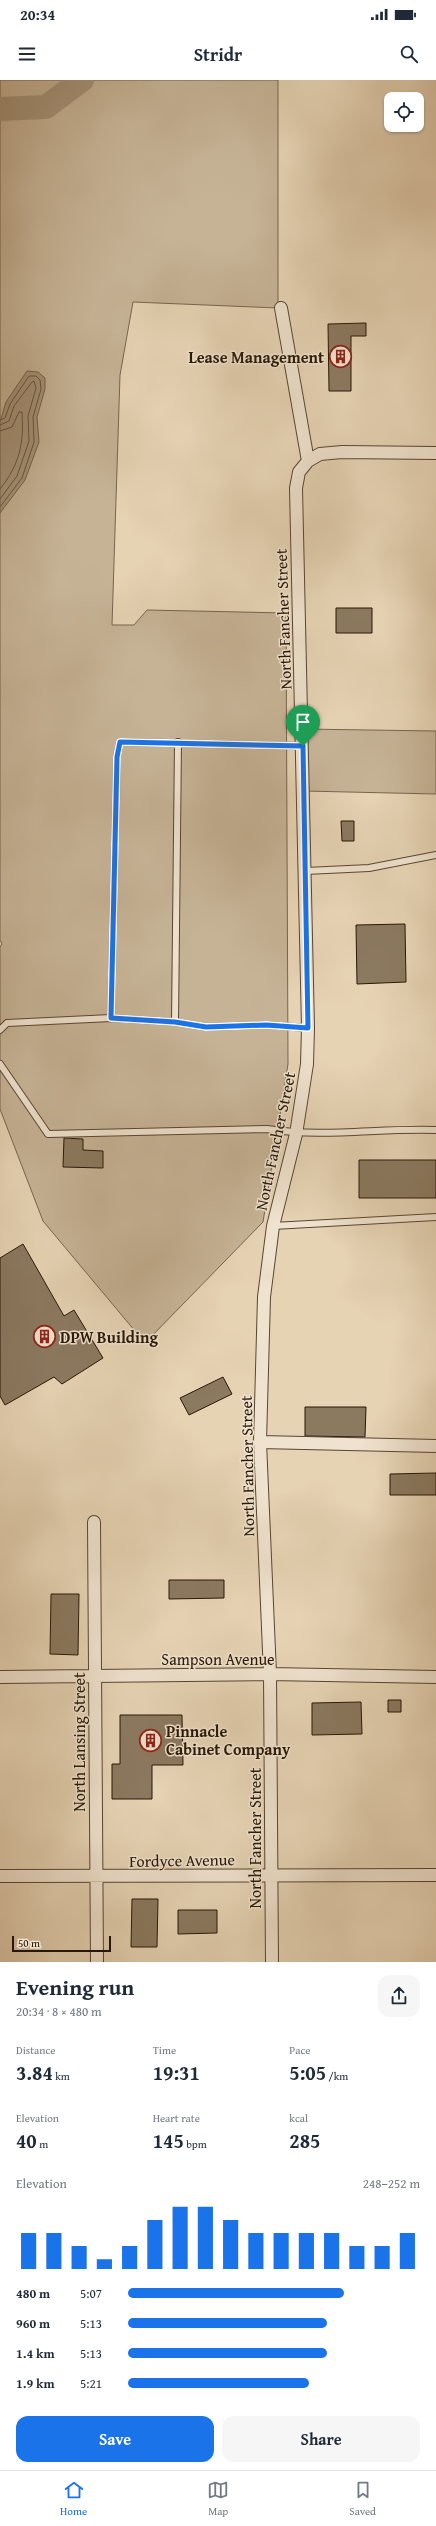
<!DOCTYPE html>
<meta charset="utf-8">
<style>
:root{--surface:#fff;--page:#f6f6f7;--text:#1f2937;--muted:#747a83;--line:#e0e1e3;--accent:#1a73e8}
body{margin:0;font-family:"Gentium Book Plus",serif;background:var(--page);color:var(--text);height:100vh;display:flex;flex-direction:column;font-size:15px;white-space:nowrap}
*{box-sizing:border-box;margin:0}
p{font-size:13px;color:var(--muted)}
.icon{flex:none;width:22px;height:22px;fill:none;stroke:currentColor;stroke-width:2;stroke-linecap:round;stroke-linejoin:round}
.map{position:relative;height:1882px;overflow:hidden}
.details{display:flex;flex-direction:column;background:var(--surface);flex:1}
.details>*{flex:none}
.buttons{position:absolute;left:384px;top:12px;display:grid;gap:8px}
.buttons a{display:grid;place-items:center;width:40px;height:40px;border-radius:8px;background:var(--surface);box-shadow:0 1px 3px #0004;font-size:20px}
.scale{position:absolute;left:12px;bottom:10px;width:99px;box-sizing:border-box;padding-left:4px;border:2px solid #281706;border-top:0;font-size:11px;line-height:14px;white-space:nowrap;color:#281706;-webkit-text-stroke:3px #efe2ce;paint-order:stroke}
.pin{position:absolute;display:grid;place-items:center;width:34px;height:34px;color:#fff;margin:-41px -17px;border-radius:50% 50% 50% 0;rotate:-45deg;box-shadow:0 0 4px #0007}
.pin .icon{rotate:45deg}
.round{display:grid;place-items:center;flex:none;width:42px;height:42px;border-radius:12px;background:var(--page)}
.overview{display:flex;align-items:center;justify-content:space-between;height:68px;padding:0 16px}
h1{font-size:22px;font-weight:700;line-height:30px}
.figures{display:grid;grid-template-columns:repeat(3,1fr);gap:6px;height:68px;padding:4px 16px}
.figures div{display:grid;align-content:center}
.figures b{font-size:20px;font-weight:700}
.figures small{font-size:11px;font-weight:400}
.figures p{font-size:11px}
.chart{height:112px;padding:8px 16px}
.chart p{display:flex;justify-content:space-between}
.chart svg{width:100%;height:72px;margin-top:4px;stroke:var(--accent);stroke-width:6}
.button{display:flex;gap:8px;margin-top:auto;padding:8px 16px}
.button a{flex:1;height:46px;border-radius:12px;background:var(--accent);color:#fff;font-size:16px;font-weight:700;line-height:46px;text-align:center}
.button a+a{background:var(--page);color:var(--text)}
ul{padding:0 16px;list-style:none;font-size:13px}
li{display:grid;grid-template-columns:64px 48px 1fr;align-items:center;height:30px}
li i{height:10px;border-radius:5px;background:var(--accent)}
.status{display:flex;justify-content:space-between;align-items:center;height:28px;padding:0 20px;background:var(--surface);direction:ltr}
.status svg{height:11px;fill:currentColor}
header{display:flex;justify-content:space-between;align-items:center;height:52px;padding:0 16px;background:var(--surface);font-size:18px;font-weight:700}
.tab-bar{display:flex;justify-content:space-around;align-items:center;height:56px;border-top:1px solid var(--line);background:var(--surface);font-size:11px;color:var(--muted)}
.tab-bar a{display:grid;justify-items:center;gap:2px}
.tab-bar .active{color:var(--accent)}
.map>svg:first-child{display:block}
.green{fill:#c6b396;stroke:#77654e}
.water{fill:#a59379;stroke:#73614b}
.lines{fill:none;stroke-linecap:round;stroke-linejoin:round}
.shore{stroke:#665540;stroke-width:1}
.river{stroke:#a59379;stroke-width:24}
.building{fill:#8b7960;stroke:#281706}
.lane-casing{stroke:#584632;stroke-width:8}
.street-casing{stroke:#584632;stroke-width:14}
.lane{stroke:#efe2ce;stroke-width:6}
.street{stroke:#efe2ce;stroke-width:12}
.route-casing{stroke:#fff;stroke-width:8}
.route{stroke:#1a73e8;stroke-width:5}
.labels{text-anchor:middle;stroke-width:3;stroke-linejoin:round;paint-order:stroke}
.poi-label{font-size:16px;font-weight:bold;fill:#281706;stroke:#efe2ce;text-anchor:start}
.street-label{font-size:16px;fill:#281706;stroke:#efe2ce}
</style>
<div class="status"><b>20:34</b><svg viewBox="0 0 49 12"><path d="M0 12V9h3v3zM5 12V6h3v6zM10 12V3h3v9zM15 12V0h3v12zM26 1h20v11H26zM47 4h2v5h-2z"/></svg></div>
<header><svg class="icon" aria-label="menu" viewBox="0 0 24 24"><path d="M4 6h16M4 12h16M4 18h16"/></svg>Stridr<svg class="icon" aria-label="search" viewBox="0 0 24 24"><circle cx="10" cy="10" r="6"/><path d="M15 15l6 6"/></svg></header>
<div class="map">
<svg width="436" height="1882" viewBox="0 0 436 1882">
<rect width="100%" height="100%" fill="#e6d3b4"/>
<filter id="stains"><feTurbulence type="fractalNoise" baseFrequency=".005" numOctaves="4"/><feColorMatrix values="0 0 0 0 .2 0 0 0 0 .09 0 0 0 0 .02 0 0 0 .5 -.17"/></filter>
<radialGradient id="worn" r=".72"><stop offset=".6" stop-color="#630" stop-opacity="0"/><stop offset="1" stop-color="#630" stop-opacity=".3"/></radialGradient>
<path class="green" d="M0,0H278V228L133,222L120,295L112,545H134L147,530L286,533L288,984L263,1142L145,1263L43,1141L0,1029V867L2,864L0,860Z
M303,649L436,651V714L304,711Z"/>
<path class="water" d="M27,291L38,292L45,298V309L37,337L39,362L25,400L0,433V342L6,322Z"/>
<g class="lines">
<path class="shore" d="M0,340L5,338L10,324L29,296H36L40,300L41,309L33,337L34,362L22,398L0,427
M0,345L9,341L14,326L32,302L34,301L36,308L28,336L29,361L17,396L0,419
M0,351L12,347L19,332H22C24,363 20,384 0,409"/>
<path class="river" d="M0,29L46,27L82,0"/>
</g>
<path class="building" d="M366,243V256H351V311H329L328,244Z
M336,528H372V553H336Z
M341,741H354V761H342Z
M405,844L406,902L357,904L356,845Z
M64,1058L83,1059V1070L103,1071V1088L63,1087Z
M359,1080H436V1118H359Z
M23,1164L64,1236L74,1230L103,1278L62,1304L54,1297L5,1325L0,1316V1178Z
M223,1297L232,1314L189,1335L180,1318Z
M305,1327H366L365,1357L305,1356Z
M436,1393V1415H390V1394Z
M169,1500H224V1518L169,1519Z
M51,1514H79L78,1575L50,1574Z
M388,1620H401V1632H388Z
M361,1622L362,1654L312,1655V1623Z
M120,1635H182L183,1685H152V1719H112V1684H120Z
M132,1819H158L157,1867H131Z
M178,1830H217V1853L178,1854Z"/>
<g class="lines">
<defs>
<path id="lane" d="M306,791L369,788L436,775
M111,938L117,677L120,662L303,666
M175,942L178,662
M0,950L7,943L111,938L175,942L206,947L266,945L308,948
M0,984L48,1054L267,1049C323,1058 379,1048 436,1050
M273,1146L436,1137"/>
<path id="street" d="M308,381L320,374L342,372L436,373
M260,1362L436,1366
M94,1442L97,1882
M0,1597L270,1594L436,1597
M0,1796L436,1795
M272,1882L270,1594L260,1362L264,1217L273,1146L296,1054L307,984L308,948L296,408L299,392L308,381L281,228"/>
</defs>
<use href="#lane" class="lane-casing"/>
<use href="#street" class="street-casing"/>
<use href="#lane" class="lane"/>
<use href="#street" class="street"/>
</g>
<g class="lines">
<defs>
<path id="route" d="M120,662L303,666L308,948L266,945L206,947L175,942L111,938L117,677Z"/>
</defs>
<use href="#route" class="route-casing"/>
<use href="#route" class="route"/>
</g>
<defs>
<symbol id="building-ring" viewBox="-11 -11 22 22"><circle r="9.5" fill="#efe2ce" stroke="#8f2418" stroke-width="1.5"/><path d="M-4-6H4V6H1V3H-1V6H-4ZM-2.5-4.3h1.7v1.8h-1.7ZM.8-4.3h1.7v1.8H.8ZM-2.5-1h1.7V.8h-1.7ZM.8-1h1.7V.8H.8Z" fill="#8f2418"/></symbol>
</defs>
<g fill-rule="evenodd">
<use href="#building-ring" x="328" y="264" width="25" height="25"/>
<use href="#building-ring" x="32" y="1244" width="25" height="25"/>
<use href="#building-ring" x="138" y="1648" width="25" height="25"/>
</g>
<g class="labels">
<g class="poi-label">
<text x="324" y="283" text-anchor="end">Lease Management</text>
<text x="60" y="1263">DPW Building</text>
<text x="166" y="1657">Pinnacle<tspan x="166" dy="18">Cabinet Company</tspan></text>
</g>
<g class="street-label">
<text transform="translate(283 539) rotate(-92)" y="6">North Fancher Street</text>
<text transform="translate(275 1061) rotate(-78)" y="6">North Fancher Street</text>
<text transform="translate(247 1386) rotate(-91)" y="6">North Fancher Street</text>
<text x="218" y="1585">Sampson Avenue</text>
<text transform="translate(79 1662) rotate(-90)" y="6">North Lansing Street</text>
<text transform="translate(255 1758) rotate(-90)" y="6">North Fancher Street</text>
<text transform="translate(182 1780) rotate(-1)" y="6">Fordyce Avenue</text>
</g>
</g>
<rect width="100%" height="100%" filter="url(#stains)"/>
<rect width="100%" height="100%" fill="url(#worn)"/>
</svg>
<div class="buttons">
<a><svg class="icon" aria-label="locate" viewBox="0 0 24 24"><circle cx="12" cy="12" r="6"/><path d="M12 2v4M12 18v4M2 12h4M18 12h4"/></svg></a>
</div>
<div class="scale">50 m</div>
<div class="pin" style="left:303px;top:666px;background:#1e9e55"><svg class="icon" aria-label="arrive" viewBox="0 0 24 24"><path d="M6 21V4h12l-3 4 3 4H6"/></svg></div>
</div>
<section class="details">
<div class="overview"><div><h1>Evening run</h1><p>20:34 · 8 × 480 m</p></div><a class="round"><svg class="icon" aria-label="share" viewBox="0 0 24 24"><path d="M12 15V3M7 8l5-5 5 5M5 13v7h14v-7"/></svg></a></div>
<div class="figures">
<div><p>Distance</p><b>3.84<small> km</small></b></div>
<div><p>Time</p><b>19:31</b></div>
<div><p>Pace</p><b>5:05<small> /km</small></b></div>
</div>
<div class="figures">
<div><p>Elevation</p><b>40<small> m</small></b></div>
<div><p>Heart rate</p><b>145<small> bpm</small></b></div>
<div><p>kcal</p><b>285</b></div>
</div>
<div class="chart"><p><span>Elevation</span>248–252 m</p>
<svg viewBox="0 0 160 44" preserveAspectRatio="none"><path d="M5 44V22M15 44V22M25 44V30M35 44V38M45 44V30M55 44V14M65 44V6M75 44V6M85 44V14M95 44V22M105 44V22M115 44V22M125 44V22M135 44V30M145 44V30M155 44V22"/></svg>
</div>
<ul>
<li><b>480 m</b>5:07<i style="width:74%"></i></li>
<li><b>960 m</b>5:13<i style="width:68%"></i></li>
<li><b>1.4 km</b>5:13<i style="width:68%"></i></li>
<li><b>1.9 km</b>5:21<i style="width:62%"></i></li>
</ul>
<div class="button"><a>Save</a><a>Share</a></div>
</section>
<nav class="tab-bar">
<a class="active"><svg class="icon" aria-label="home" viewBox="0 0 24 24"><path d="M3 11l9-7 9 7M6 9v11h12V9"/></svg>Home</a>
<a><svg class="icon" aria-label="map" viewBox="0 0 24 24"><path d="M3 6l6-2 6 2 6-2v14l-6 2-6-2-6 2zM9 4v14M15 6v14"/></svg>Map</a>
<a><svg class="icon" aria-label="saved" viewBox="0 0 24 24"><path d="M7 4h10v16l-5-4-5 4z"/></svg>Saved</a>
</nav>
